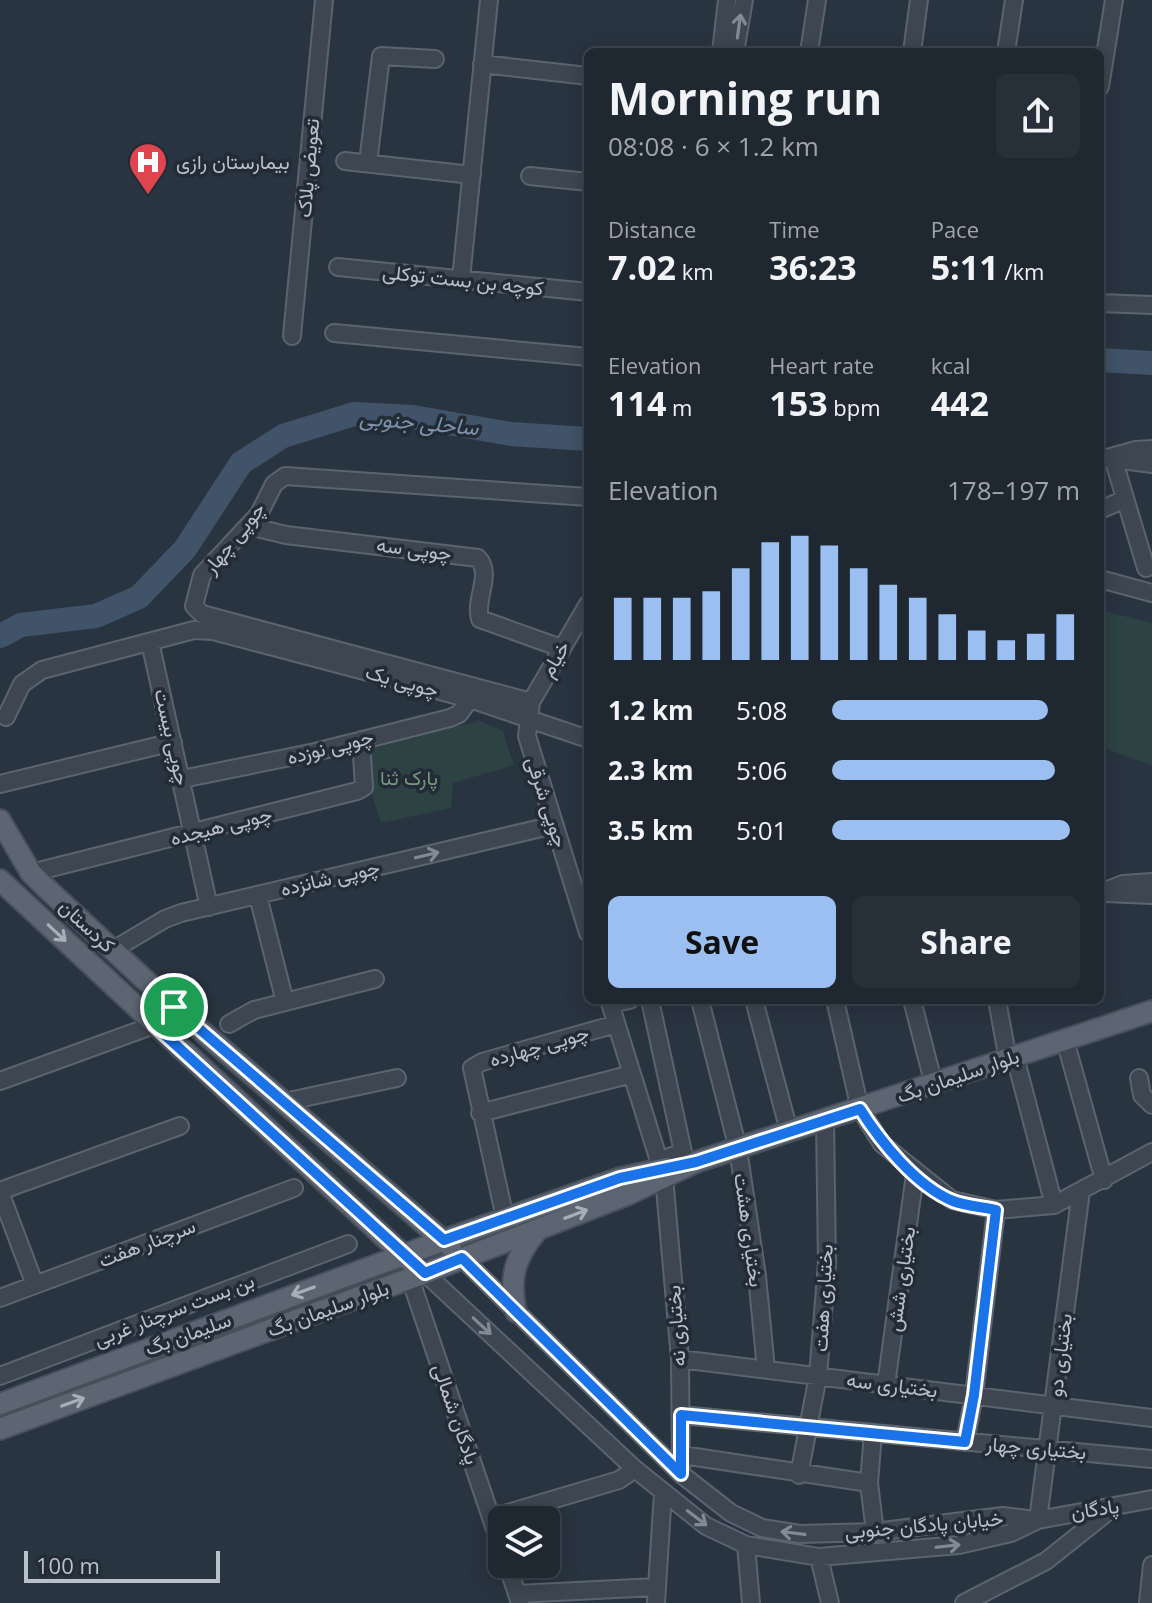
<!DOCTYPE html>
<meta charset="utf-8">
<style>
:root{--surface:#1f2731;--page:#272f39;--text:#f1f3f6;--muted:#a1a5ab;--line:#3c444d;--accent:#9abff0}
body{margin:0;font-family:"Open Sans",Vazirmatn,sans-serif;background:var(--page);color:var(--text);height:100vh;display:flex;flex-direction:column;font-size:30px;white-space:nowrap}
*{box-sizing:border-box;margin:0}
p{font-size:26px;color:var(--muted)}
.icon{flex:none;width:44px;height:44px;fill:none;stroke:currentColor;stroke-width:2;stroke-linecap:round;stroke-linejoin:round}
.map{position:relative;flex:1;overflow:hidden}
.side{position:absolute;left:584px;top:48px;width:520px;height:956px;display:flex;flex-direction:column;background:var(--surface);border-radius:12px;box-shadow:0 4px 20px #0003,0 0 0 2px var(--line)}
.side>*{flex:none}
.controls{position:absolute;left:488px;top:1506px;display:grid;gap:16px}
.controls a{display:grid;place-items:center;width:72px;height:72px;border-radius:12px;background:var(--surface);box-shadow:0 4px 20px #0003,0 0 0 2px var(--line);font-size:40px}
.scale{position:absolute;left:24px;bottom:20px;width:196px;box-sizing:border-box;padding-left:8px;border:4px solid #bac1cb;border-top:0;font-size:22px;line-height:28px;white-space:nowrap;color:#bac1cb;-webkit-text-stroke:6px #222b36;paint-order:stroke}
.pin{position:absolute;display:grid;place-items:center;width:68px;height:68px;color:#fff;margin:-34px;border:4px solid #fff;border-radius:50%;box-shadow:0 2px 8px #0007}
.round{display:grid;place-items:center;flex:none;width:84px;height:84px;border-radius:12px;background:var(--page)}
.overview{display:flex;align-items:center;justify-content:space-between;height:136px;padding:0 24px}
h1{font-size:44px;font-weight:700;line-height:60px}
.metrics{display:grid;grid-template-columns:repeat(3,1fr);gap:12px;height:136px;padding:8px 24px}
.metrics div{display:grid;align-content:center}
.metrics b{font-size:34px;font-weight:700}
.metrics small{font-size:22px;font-weight:400}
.metrics p{font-size:22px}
.chart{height:224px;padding:16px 24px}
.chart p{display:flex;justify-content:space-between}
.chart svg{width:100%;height:144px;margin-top:8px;stroke:var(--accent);stroke-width:6}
.action{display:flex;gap:16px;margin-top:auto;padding:16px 24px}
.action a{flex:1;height:92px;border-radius:12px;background:var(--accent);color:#111;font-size:32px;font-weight:700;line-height:92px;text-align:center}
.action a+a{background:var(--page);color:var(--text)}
ul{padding:0 24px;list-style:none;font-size:26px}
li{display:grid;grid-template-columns:128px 96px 1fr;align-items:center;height:60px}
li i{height:20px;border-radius:10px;background:var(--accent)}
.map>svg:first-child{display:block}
.green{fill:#2c4243}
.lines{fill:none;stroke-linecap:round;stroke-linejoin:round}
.river{stroke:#415368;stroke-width:24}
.minor-casing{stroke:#5b646e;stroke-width:20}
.major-casing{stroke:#474f5a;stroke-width:24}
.minor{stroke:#3d4651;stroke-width:16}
.major{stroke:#5c6571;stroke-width:20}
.oneway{stroke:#828a94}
.oneway2{stroke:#a7afb9}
.route-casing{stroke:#fff;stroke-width:16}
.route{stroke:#1a73e8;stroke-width:10}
.labels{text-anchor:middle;stroke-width:7;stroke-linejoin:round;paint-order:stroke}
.poi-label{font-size:20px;fill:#bac1cb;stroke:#222b36;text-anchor:start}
.street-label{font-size:20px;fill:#bac1cb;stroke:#222b36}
.park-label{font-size:20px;fill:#749a7b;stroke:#222b36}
.water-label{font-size:22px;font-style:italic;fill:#7e93aa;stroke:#222b36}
</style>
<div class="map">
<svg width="1152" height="1603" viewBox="0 0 1152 1603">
<rect width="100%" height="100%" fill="#293441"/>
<path class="green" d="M1100,610L1152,623V765L1100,747Z
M480,721L503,731L514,765L453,783L451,808L381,823L372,795L367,748Z"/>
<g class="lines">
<path class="river" d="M1100,360L1152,363
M0,636L21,625L96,616L139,597L185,549L241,463L283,436L354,414L413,417L511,434L588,439"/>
<defs>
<path id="minor" d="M721,52L727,0
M735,52L744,0
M809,52L817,0
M912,52L919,0
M1006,52L1014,0
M482,64L588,76
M1100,87L1114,0
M345,161L472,175
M368,163L381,56L435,59
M530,176L588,182
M338,267L588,292
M461,279L489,0
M1100,303L1152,305
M334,333L588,357
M292,336L324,0
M1113,458L1146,568
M1114,459L1152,464
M1100,460L1136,450L1152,449
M1100,510L1125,499
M249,526L286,535L478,558C493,574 474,600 480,619L561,648
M1100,579L1152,593
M588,604L531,702L527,736L588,933
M150,642L209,907
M531,702L202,614L194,606L202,575L259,514L274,484L285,476L588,497
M6,717L22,684L42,670L194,630L213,631L470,699L588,739
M182,779L315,752L450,718L459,714L470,699
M0,784L173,742
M31,873L357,791L364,787L361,740
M1100,893L1123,884L1152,882
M1105,893L1152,895
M258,896L285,1002
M113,950L165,919L181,913L554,825
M609,1000L664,1177L680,1359L681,1474
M650,1000L683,1152L658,1161
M700,1000L738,1149L757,1276L766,1369
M754,1000L789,1131
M835,1000L860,1109L882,1144L952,1200L996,1210L1054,1205L1152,1152
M912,1000L934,1085
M997,1000L1008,1060
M610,1004L630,1000
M229,1024L254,1010L375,979
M1065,1040L1104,1180
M1015,1057L1054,1205
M1139,1078L1142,1095L1152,1105
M0,1081L154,1025
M284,1102L397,1078
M480,1113L632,1074
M0,1191L180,1126
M0,1192L35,1285
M505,1218L472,1068L482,1062L616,1024
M462,1258L681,1474L731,1513L762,1528L800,1534L875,1532L1003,1516L1036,1520
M425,1273L635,1469L706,1526L746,1545L819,1557L959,1545L1011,1533L1038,1520L1152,1499
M410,1278L502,1550
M0,1298L294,1188
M680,1359L1152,1418
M0,1376L348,1244
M886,1385L915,1174
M681,1415L1152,1459
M873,1433L869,1483L875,1532
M965,1442L974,1395L996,1210
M682,1455L869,1483
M799,1475L818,1376L827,1263L825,1120
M491,1518L619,1480L635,1469
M1038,1520L1081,1191
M746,1545L751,1603
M819,1557L830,1603
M507,1564L520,1603
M517,1594L656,1587
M656,1603L663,1492
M964,1603L1046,1561L1110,1510
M1148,1603L1152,1565"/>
<path id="major" d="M0,820L31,873L43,885L174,1007L451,1247
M0,880L410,1261
M516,1312C509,1279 514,1258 536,1232
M0,1404L444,1240L620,1178L667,1168
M0,1429L425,1273L629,1194L696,1162L1152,1011"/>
</defs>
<use href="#minor" class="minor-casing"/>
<use href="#major" class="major-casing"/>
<use href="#minor" class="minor"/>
<use href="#major" class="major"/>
</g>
<defs><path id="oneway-shaft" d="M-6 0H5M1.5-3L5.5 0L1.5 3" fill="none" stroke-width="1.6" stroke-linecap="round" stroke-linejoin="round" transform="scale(2)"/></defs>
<g class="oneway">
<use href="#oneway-shaft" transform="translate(739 26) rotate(-82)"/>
<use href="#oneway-shaft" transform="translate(427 855) rotate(-13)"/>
<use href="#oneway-shaft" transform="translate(482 1326) rotate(43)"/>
<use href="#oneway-shaft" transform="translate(697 1518) rotate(37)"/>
<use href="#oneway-shaft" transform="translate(793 1533) rotate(-173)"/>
<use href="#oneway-shaft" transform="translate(948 1546) rotate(-6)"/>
</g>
<g class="oneway2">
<use href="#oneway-shaft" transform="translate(57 933) rotate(43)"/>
<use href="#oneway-shaft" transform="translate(576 1214) rotate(-21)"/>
<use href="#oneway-shaft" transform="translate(303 1291) rotate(160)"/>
<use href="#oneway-shaft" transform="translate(73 1402) rotate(-20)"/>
</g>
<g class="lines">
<defs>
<path id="route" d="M174,1007L444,1240L620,1178L696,1162L860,1109C880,1141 916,1186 953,1201C966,1206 983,1207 996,1210L974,1395L965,1442L681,1415V1474L462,1258L425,1273L154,1025Z"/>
</defs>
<use href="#route" class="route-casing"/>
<use href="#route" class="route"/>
</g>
<defs>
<symbol id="hospital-pin" viewBox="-11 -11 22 30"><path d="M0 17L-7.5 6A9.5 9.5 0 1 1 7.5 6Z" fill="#e0444e" stroke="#222b36"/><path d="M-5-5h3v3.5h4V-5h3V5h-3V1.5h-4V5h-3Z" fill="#fff"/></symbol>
</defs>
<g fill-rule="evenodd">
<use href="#hospital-pin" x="126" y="140" width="44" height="60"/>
</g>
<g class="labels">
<g class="poi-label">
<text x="176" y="169">بیمارستان رازی</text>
</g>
<g class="street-label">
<text transform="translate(308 168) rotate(-85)" y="7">تعویض پلاک</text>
<text transform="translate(463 280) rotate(6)" y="7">کوچه بن بست توکلی</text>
<text transform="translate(234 538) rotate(-51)" y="7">چوپی چهار</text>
<text transform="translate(414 549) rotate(7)" y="7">چوپی سه</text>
<text transform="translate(555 659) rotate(-60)" y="7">خیام</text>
<text transform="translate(402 681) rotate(15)" y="7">چوپی یک</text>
<text transform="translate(172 737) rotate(77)" y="7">چوپی بیست</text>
<text transform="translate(330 747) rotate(-14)" y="7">چوپی نوزده</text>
<text transform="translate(547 802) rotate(72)" y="7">چوپی شرقی</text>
<text transform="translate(221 826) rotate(-14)" y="7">چوپی هیجده</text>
<text transform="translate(330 878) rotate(-13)" y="7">چوپی شانزده</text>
<text transform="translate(87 926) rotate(43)" y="7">کردستان</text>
<text transform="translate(539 1046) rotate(-16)" y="7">چوپی چهارده</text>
<text transform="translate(958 1076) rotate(-19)" y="7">بلوار سلیمان بگ</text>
<text transform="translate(749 1230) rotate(82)" y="7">بختیاری هشت</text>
<text transform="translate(147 1243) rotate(-21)" y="7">سرچنار هفت</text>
<text transform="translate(901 1279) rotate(-82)" y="7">بختیاری شش</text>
<text transform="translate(823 1298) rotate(-87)" y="7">بختیاری هفت</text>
<text transform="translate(328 1309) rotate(-20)" y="7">بلوار سلیمان بگ</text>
<text transform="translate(174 1310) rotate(-21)" y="7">بن بست سرچنار غربی</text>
<text transform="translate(676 1326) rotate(-94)" y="7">بختیاری نه</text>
<text transform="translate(188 1334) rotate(-20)" y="7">سلیمان بگ</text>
<text transform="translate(1060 1355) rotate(-83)" y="7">بختیاری دو</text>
<text transform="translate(892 1385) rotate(7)" y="7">بختیاری سه</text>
<text transform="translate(456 1414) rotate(71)" y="7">پادگان شمالی</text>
<text transform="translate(1036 1448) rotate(5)" y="7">بختیاری چهار</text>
<text transform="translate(1095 1509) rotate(-8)" y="7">پادگان</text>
<text transform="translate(924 1525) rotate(-5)" y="7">خیابان پادگان جنوبی</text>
</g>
<g class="park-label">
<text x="409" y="785">پارک ثنا</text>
</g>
<g class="water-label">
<text transform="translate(419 422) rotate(5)" y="8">ساحلی جنوبی</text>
</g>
</g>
</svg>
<div class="controls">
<a><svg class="icon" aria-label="layers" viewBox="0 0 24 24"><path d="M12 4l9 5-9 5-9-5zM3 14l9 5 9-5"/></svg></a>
</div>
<div class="scale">100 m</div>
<div class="pin" style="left:174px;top:1007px;background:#1e9e55"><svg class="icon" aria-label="arrive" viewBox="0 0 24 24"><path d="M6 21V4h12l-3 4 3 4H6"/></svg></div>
<section class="side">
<div class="overview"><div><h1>Morning run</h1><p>08:08 · 6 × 1.2 km</p></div><a class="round"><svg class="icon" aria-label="share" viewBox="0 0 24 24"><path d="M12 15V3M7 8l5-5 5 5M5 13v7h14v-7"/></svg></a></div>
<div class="metrics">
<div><p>Distance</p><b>7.02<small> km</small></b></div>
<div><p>Time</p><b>36:23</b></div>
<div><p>Pace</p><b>5:11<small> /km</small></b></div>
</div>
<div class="metrics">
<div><p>Elevation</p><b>114<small> m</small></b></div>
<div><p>Heart rate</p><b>153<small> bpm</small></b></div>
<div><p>kcal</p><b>442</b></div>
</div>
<div class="chart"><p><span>Elevation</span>178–197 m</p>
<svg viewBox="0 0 160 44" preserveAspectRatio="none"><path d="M5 44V25M15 44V25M25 44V25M35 44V23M45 44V16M55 44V8M65 44V6M75 44V9M85 44V16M95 44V21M105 44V25M115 44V30M125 44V35M135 44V38M145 44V36M155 44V30"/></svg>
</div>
<ul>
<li><b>1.2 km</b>5:08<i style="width:87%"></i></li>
<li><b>2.3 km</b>5:06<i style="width:90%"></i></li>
<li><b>3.5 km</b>5:01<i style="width:96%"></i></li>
</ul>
<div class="action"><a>Save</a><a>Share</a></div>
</section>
</div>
